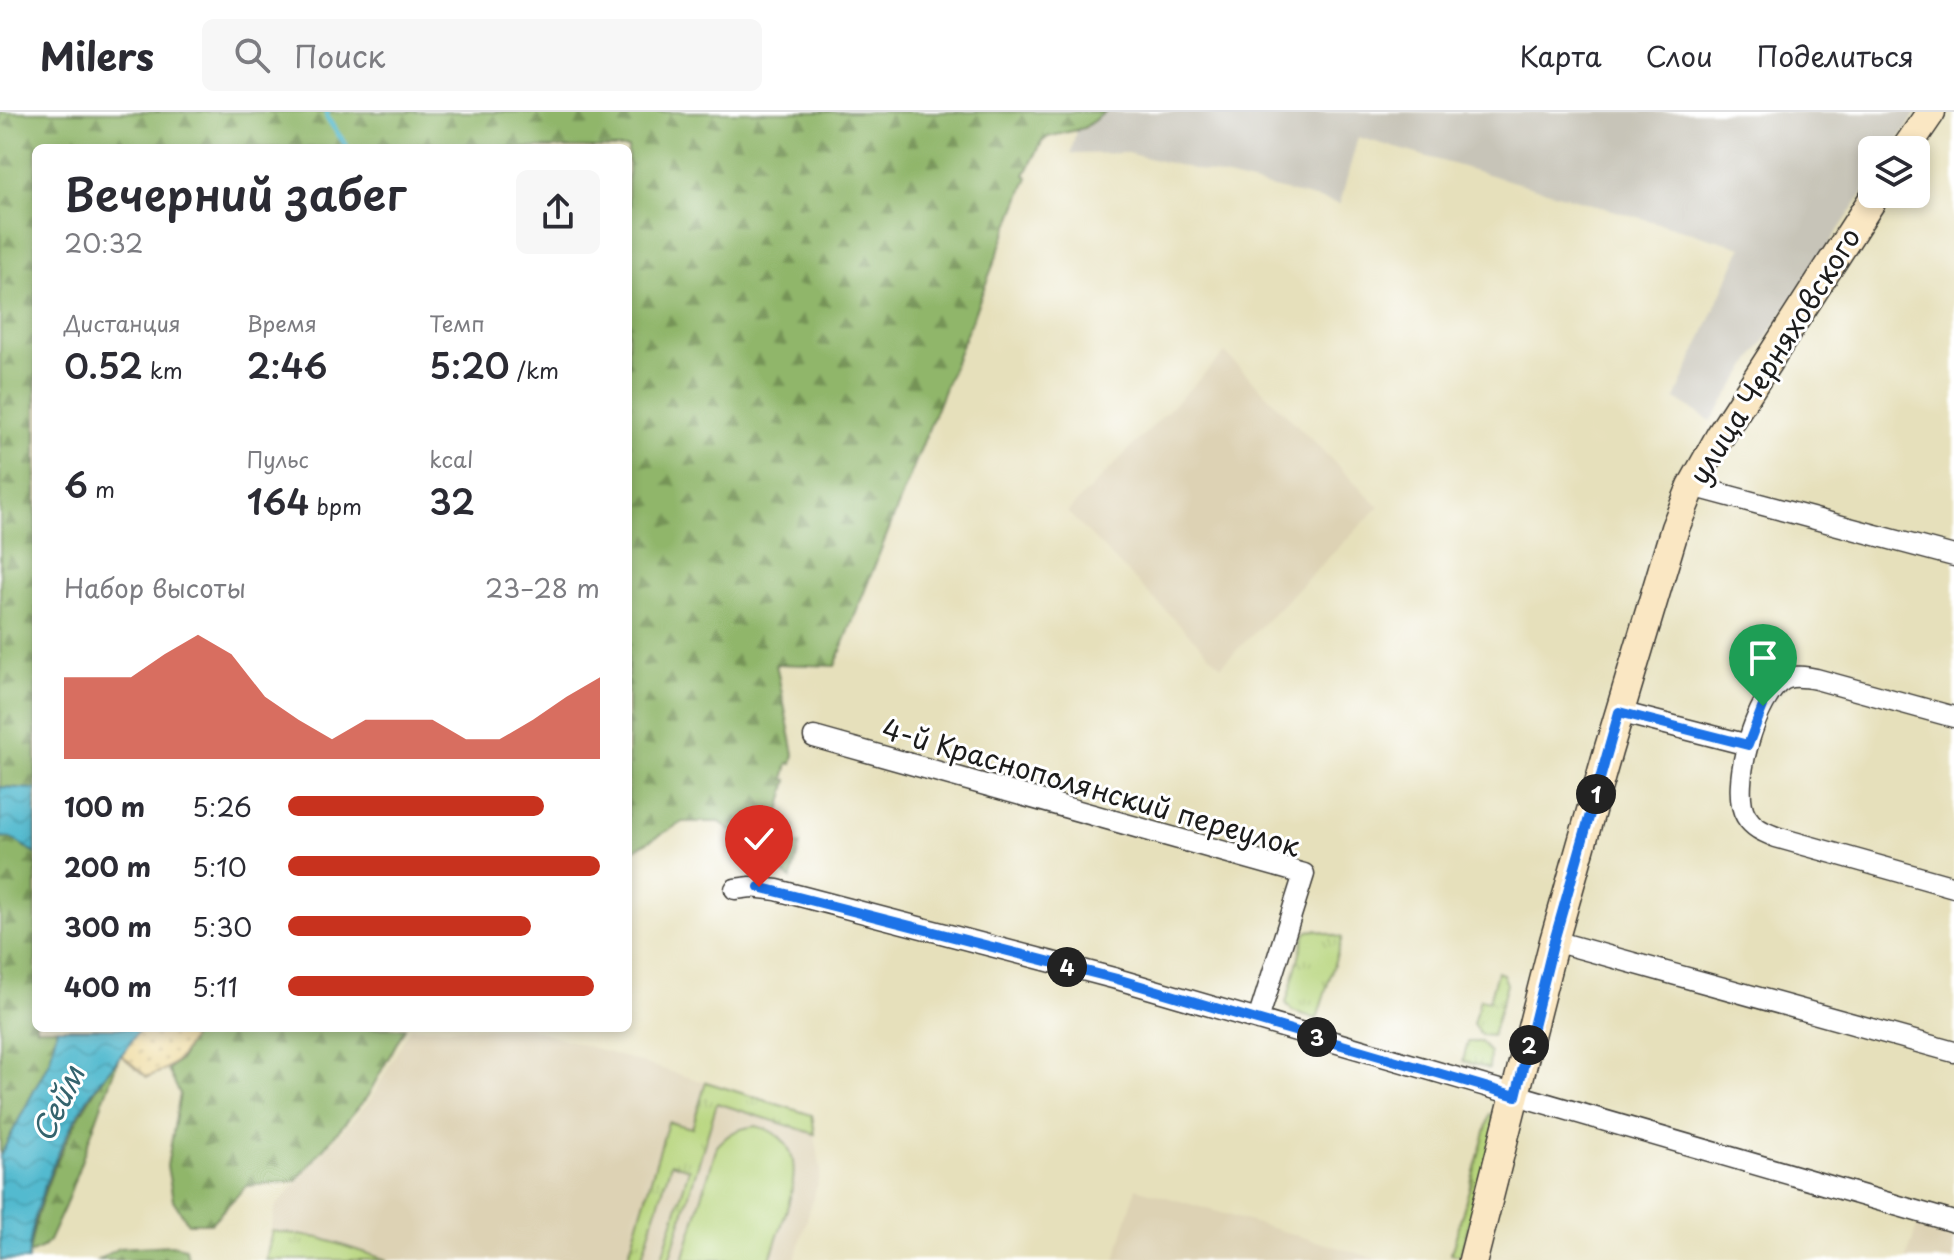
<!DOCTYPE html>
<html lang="ru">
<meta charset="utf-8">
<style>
:root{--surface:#fff;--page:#f7f7f7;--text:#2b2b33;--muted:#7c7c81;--line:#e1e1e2;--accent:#c8321e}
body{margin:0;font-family:"Playpen Sans",sans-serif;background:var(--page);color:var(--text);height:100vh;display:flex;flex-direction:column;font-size:30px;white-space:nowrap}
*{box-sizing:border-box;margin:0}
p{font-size:26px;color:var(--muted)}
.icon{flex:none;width:44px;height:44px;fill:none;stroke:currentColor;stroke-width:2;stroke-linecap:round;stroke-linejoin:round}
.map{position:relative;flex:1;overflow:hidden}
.panel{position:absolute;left:32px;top:32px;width:600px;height:888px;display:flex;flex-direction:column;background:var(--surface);border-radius:12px;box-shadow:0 4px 12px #0003}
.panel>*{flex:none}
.fabs{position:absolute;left:1858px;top:24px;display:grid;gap:16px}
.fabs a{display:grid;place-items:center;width:72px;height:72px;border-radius:12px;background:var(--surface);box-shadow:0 4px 12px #0003;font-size:40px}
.pin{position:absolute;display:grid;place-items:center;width:68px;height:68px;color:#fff;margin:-82px -34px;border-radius:50% 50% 50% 0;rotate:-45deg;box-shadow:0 0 8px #0007}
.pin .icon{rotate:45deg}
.km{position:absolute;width:40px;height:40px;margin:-20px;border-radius:50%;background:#222;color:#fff;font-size:22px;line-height:40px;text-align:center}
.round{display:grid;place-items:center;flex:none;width:84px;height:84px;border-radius:12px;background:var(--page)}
.overview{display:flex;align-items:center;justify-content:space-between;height:136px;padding:0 32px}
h1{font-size:44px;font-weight:600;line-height:60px}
.metrics{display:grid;grid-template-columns:repeat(3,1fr);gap:12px;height:136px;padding:8px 32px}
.metrics div{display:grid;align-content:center}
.metrics b{font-size:34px;font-weight:600}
.metrics small{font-size:22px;font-weight:400}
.metrics p{font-size:22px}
.chart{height:224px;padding:16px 32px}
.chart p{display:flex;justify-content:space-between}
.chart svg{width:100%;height:144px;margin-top:8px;fill:var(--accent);opacity:.7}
ul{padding:0 32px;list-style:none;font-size:26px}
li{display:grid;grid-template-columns:128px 96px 1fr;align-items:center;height:60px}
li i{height:20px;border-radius:10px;background:var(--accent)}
header{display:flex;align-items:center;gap:48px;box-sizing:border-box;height:112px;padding:0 40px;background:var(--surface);border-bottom:2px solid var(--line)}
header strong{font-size:38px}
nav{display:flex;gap:44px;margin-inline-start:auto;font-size:28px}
.search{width:560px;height:72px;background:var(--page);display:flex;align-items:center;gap:20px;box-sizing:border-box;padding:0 28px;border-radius:12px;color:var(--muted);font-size:30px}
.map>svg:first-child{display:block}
.built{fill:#ddd2b4}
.industrial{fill:#c7c4b8}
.grass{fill:url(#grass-tufts);stroke:#69784b;stroke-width:2}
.forest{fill:url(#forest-firs);stroke:#566943;stroke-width:2}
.sand{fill:url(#sand-dots);stroke:#857b5d;stroke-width:2}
.pitch{fill:#b6d47a;stroke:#69784b;stroke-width:2}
.water{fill:url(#water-waves);stroke:#376b76;stroke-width:2}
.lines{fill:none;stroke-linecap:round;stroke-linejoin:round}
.stream{stroke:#52bacf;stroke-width:5}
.minor-casing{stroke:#3a3934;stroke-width:23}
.secondary-casing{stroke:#3a3934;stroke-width:31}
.minor{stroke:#fff;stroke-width:20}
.secondary{stroke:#fae7c3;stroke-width:28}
.route-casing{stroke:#fff;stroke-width:16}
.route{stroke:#1a73e8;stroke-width:10}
.labels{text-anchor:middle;stroke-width:6;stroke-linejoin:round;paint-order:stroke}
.street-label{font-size:28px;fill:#1c1c1c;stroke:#fff}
.water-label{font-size:30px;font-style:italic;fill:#34636d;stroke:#fff}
</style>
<header>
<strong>Milers</strong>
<div class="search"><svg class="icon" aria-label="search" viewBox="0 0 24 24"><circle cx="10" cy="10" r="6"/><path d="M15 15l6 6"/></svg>Поиск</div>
<nav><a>Карта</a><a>Слои</a><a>Поделиться</a></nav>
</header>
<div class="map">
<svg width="1954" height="1148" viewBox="0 0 1954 1148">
<defs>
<pattern id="grass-tufts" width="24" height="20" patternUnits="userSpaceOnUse" patternTransform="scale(2)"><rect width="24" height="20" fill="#b6d47a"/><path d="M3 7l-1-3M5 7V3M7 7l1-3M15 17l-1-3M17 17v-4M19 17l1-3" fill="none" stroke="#9cb569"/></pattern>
<pattern id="forest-firs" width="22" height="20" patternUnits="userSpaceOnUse" patternTransform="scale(2)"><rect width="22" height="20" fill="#90b66a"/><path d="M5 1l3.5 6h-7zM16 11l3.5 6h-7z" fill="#759356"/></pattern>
<pattern id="sand-dots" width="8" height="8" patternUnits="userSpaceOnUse" patternTransform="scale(2)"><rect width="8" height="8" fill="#eeda9e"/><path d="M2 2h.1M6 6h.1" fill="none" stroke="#ccba88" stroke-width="1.8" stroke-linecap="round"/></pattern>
<pattern id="water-waves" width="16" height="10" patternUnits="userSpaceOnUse" patternTransform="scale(2)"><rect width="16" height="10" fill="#52bacf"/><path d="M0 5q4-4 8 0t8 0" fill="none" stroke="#479fb1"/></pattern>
</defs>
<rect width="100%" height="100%" fill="#fff"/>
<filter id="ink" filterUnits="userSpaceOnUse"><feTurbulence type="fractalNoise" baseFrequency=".0125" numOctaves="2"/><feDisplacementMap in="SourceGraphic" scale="16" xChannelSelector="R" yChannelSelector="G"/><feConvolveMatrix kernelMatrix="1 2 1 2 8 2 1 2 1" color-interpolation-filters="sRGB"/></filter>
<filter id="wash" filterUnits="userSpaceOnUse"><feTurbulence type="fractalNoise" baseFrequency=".006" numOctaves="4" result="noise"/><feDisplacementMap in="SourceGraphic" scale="32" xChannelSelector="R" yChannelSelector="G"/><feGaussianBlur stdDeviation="1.8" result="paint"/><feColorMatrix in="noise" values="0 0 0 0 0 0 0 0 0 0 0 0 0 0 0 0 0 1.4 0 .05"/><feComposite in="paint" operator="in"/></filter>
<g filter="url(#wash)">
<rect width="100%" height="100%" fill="#e6e0bb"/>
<path class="built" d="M1225,241L1379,395L1221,554L1067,400Z
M410,916H529L812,1003L821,1059L795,1148H266L275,1095L371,987Z
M1136,1076L1313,1128L1381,1148H1115Z
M1917,1114L1954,1127V1148H1906Z"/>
<path class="industrial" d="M1106,0H1917L1892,38H1872V68L1711,309L1675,287L1742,135L1358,25L1340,92L1127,41L1071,42L1076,18L1085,17Z"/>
<path class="grass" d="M1316,818L1342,826L1317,907L1292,899L1286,891L1305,823L1308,819Z
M1497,860L1503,862L1507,872L1492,924L1481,923L1473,912L1480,887L1489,889Z
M1468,930H1481L1490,941L1489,957L1463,949Z
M706,970L812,1003L815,1022L717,991L669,1148H661L689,1057L671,1051L641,1148H627L668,1010L692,1016Z
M1490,1002L1498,1009L1460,1144L1451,1142Z
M272,1119L320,1126L387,1148H266Z"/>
<path class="forest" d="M0,0H1105L1084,16L1048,25L1042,30L1025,63L1028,65L835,554L776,552L794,642L792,652L788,651L784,667L788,668L778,707L794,715L788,723L791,731L800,733L791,767L720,710H683L628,741V36H36V677L0,675Z
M0,725L11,726L36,742V916H57L50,948L0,1044Z
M197,916H405L367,985L296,1069L246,1074L211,1111H188L173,1088L167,1054L180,982L168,958L180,948Z
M120,942L65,1094L49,1129L41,1137L29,1142C41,1067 76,1003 120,942Z
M172,1133L186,1136L188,1148H98L119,1136Z"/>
<path class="sand" d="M140,916H197C182,944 179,954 147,965L120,942Z"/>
<path class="pitch" d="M756,1014C823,1030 783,1103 770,1148H683L717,1034C729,1021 738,1016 756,1014Z"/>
<path class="water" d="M0,675L36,677V742L11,726L0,725Z
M57,916H140C126,941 104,961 88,986C60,1030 31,1095 28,1148H0V1044L50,948Z"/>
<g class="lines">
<path class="stream" d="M327,0V6L348,36"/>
</g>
</g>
<g filter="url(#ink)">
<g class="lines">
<defs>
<path id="minor" d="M1692,374L1954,444
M1619,600L1748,633
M1954,605L1816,567C1806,565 1794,563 1785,567C1756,581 1729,677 1746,704C1753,716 1764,720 1776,725L1954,775
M814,625L1304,762L1258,908
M735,777L751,775L777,778L1117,867L1954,1110
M1554,829L1954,940"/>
<path id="secondary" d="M1905,38L1931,0
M1473,1148L1554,829L1608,639L1675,416L1692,374L1720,324L1876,82"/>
</defs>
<use href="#minor" class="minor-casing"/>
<use href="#secondary" class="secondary-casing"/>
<use href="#minor" class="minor"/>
<use href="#secondary" class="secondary"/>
</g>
</g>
<g class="lines" filter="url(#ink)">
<defs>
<path id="route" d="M759,775L1117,867L1516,984L1554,829L1619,600L1748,633L1763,594"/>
</defs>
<use href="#route" class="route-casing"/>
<use href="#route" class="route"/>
</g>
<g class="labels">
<g class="street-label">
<text transform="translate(1775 244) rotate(-58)" y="10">улица Черняховского</text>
<text transform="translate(1091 676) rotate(16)" y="10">4-й Краснополянский переулок</text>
</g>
<g class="water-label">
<text transform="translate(59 992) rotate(-64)" y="10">Сейм</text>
</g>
</g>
</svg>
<div class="fabs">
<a><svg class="icon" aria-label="layers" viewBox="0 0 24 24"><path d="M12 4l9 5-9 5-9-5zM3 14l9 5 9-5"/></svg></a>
</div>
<div class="pin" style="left:1763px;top:594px;background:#1e9e55"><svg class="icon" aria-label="arrive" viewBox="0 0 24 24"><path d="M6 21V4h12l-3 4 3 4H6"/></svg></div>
<div class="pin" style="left:759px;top:775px;background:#d93025"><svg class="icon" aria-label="check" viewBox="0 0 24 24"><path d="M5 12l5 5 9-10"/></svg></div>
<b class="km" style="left:1596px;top:682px">1</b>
<b class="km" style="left:1529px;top:933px">2</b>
<b class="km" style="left:1317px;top:925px">3</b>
<b class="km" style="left:1067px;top:855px">4</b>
<section class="panel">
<div class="overview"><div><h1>Вечерний забег</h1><p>20:32</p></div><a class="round"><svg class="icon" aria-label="share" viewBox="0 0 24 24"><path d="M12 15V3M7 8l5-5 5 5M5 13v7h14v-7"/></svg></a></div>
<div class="metrics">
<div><p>Дистанция</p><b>0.52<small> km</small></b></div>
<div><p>Время</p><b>2:46</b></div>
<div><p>Темп</p><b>5:20<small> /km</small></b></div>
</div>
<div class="metrics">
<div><b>6<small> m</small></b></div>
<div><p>Пульс</p><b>164<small> bpm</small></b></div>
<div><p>kcal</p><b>32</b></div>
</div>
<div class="chart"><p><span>Набор высоты</span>23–28 m</p>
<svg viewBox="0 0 160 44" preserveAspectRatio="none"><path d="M0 44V19L10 19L20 19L30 12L40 6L50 12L60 25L70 32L80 38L90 32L100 32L110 32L120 38L130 38L140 32L150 25L160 19V44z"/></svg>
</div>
<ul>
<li><b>100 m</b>5:26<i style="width:82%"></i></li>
<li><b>200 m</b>5:10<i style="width:100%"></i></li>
<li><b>300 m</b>5:30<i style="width:78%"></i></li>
<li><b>400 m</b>5:11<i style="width:98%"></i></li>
</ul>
</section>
</div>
